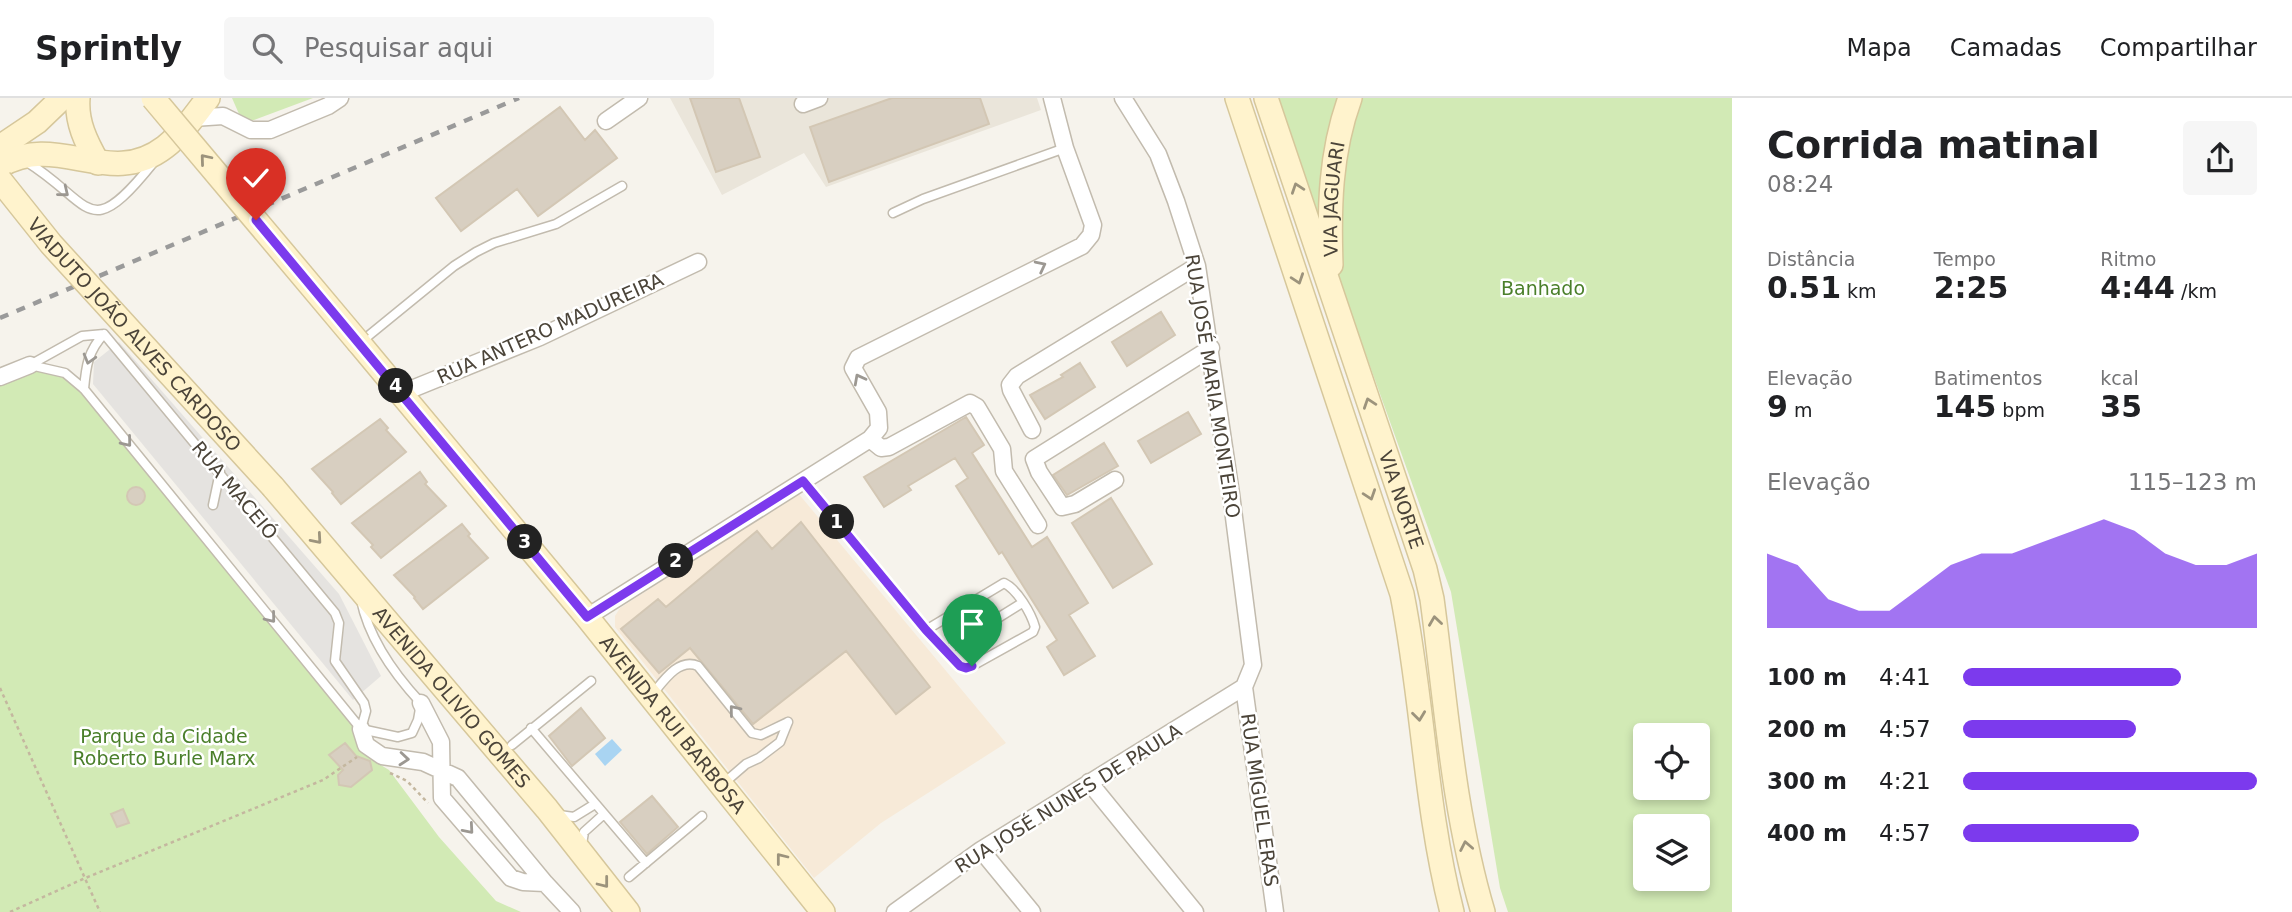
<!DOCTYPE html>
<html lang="pt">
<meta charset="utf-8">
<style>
:root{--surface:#fff;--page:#f6f6f6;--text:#202124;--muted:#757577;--line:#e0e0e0;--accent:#7c3aed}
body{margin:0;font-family:"DejaVu Sans",sans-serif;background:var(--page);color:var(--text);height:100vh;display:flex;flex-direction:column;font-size:26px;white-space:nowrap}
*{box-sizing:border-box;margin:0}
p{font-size:23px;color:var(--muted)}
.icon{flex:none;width:38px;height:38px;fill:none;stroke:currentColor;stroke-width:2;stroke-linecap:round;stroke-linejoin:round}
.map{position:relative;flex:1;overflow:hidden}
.side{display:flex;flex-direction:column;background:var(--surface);width:560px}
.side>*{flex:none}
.buttons{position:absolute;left:1633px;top:625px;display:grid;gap:14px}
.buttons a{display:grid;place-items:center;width:77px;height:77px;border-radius:7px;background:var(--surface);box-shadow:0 4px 10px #0003;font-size:35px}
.pin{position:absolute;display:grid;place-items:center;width:60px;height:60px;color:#fff;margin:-72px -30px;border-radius:50% 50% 50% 0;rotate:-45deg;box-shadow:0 0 7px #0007}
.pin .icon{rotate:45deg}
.km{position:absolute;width:35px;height:35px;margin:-18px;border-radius:50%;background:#222;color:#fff;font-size:19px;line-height:35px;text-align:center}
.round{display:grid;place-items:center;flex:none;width:74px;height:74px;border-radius:7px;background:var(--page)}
.head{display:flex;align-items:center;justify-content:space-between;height:119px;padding:0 35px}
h1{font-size:38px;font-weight:800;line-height:52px}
.stats{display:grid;grid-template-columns:repeat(3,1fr);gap:10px;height:119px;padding:7px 35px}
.stats div{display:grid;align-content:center}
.stats b{font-size:30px;font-weight:800}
.stats small{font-size:19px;font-weight:400}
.stats p{font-size:19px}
.chart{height:196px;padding:14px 35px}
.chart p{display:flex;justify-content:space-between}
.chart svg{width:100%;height:126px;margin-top:7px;fill:var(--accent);opacity:.7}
ul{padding:0 35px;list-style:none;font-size:23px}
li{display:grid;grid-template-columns:112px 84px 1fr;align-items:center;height:52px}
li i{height:18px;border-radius:9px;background:var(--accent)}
header{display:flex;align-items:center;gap:42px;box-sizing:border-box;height:98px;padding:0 35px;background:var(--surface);border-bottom:2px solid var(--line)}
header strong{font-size:33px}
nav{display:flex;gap:38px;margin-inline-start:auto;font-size:24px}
.search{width:490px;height:63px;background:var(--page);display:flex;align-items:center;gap:18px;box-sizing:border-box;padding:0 24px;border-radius:7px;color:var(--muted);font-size:26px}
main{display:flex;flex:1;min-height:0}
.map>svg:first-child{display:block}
.residential{fill:#eae5da}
.commercial{fill:#f7ead8}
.green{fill:#d2eab5;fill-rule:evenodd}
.parking{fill:#e5e3e0}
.water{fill:#a9d4f2}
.building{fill:#d8cfc1;stroke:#d3c7b4;stroke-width:2}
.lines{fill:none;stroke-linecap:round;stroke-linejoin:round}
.lane-casing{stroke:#c2bbae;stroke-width:11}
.street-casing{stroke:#c2bbae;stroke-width:19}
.secondary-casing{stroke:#d6c79b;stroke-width:26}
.path{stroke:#c4b79f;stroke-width:2.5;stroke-dasharray:3.5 3.5;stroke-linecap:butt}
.lane{stroke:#fff;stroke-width:8}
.street{stroke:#fff;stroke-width:16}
.secondary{stroke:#fff3cd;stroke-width:23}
.rail{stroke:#9a9a9a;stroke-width:4.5;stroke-dasharray:9 9;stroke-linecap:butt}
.secondary-bridge-casing{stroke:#d6c79b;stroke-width:26;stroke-linecap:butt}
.secondary-bridge{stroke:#fff3cd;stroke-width:23}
.oneway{stroke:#9c937c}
.oneway2{stroke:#9c9892}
.route-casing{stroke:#fff;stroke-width:14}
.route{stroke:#7c3aed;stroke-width:9}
.labels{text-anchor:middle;stroke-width:5;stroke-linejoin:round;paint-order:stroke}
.street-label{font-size:19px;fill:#4b4439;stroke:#fff}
.park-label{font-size:19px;fill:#4a7f2a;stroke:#fff}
</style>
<header>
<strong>Sprintly</strong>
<div class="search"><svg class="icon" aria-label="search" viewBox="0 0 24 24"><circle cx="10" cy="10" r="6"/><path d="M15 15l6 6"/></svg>Pesquisar aqui</div>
<nav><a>Mapa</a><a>Camadas</a><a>Compartilhar</a></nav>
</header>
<main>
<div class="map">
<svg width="1732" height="814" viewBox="0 0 1732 814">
<rect width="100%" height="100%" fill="#f6f3ec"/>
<path class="residential" d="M670,0H1037L1041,12L826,89L804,55L722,97Z"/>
<path class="commercial" d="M798,395L1006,645L881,725L814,780L615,529V518L620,510Z"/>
<path class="green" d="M232,0H313L251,23L239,16Z
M1279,0H1732V814H1508L1500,790L1451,494L1332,162ZM1645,637H1698V690H1645ZM1645,728H1698V780H1645Z
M31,270L63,279L82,294L360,630L363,646L371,661L389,672L439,739L496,803L521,814H0V283Z"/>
<path class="parking" d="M119,244L339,496L381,578L353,602L93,286L94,264Z"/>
<path class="water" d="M612,641L622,652L605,668L595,656Z"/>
<path class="building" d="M690,0H739L760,59L716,74Z
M892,0H980L989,26L829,84L810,29Z
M560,9L585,42L595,32L617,60L538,118L517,91L461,133L436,100Z
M1161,214L1175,237L1127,268L1112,244Z
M1080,265L1095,289L1045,321L1030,297L1063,279L1061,277Z
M1188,314L1201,336L1151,365L1138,343Z
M966,319L984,347L972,355L1032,449L1047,439L1088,505L1069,517L1095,558L1064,577L1047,549L1057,542L1002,454L999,456L956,388L968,380L955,360L908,388L911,392L884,409L864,379Z
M380,321L388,330L386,332L406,354L341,406L332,395L333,394L312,371Z
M1104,345L1118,368L1067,397L1053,377Z
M420,374L427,384L425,386L446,408L381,460L371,449L373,447L352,425Z
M127 398a9 9 0 1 1 18 0a9 9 0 1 1-18 0Z
M1111,400L1152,466L1113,490L1072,425Z
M801,424L930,589L896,616L846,553L753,626L690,550L659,575L621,531L658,501L666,509L757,433L772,451Z
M462,426L470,436L468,438L488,460L423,511L414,500L415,499L394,477Z
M581,610L605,640L572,668L549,638Z
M345,645L356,658L370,663L372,672L351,689L339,687L338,677L343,672L329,657Z
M652,698L678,729L647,756L620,724Z
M123,711L129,725L117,729L111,716Z"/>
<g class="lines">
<defs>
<path id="lane" d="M27,64C93,105 87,147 153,65
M893,115L923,101L1065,50
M362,243L454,168L476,154L494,145L556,126L622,88
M30,267L65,275L84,291L361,631L398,639L412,635L418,622L421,605C395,577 369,541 361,502
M30,267L82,238L104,236L335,515L339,525L335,563L364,605L366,613L361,631
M84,291C86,268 88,253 104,236
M803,383L926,532L960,568L966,570L972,568L1033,534L1035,529C1031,515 1017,491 1004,485L926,532
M213,407L220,374
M945,553L1022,505
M651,598C662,585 678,559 698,568L752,635L761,637L788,624
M531,630L646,765
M512,647L591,583
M724,685L746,666L759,660L780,644L788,624
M559,717L574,719L595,706
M582,746L584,734L604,716
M629,779L702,718"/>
<path id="street" d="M1123,0L1158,56L1176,103L1197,168L1231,396L1253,567L1244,589
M803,6L819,0
M193,20L223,18L251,32H270L328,8L340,0
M606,23L639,0
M0,279L30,267
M402,295L540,239L698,164
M1032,332L1011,292L1010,287L1017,278L1197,168
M870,341L881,350L889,349L970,305L977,309L1002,351L1004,373L1038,427
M1115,382L1075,406L1062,409L1039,374L1034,361L1211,250
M587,519L870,341L879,330L878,314L853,270L858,260L1082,148L1091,137L1093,127L1065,50L1052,0
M1244,589L1275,814
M421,605L441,644L442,700L511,780L523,784L545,785L572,814
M361,631L366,647L382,658L423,664L458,680L545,785
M1089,684L1195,814
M981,752L1032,814
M895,814L981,752L1244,589"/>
<g id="secondary">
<path d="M78,0C76,24 86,44 98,65"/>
<path d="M1237,0L1402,496C1423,601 1425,709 1452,814"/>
<path id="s1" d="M1266,0L1425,471L1432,501C1446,605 1453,713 1483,814"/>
<path d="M0,49L37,24L62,0"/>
<path d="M0,68C58,33 109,92 165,49C182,36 195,17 208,0"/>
<path id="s2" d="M1331,167C1329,110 1330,55 1350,0"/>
<path id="s3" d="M359,245L587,519L823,814"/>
<path id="s4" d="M273,389L547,711L628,814"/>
</g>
</defs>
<use href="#lane" class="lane-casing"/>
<use href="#street" class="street-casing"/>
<use href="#secondary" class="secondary-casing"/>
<path class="path" d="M0,590L100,814
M390,675L407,683L428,705
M10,814L83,781L323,682L357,659"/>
<use href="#lane" class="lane"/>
<use href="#street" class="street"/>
<use href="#secondary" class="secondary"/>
<path class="rail" d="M0,220L519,0"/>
<defs>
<g id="secondary-bridge">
<path d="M153,0L359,245"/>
<path id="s5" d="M0,82L51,146L273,389"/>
</g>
</defs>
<use href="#secondary-bridge" class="secondary-bridge-casing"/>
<use href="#secondary-bridge" class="secondary-bridge"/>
</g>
<defs><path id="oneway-chevron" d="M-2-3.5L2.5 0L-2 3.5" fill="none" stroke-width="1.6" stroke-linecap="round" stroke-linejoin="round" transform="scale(1.75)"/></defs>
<g class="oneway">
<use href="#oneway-chevron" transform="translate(205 61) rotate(-130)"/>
<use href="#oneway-chevron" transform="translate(1297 90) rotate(-109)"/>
<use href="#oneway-chevron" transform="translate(1298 181) rotate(71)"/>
<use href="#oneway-chevron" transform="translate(1369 305) rotate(-109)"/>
<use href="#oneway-chevron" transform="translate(1370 397) rotate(71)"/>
<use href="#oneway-chevron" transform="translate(317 441) rotate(49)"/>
<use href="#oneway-chevron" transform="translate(1435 523) rotate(-98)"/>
<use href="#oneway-chevron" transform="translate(1419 618) rotate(83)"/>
<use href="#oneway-chevron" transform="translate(1466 748) rotate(-101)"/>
<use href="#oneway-chevron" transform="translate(781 760) rotate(-128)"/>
<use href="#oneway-chevron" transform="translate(604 785) rotate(52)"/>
</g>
<g class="oneway2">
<use href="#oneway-chevron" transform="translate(64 94) rotate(39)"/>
<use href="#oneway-chevron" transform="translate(1041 168) rotate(-27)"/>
<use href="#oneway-chevron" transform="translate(89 261) rotate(106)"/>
<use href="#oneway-chevron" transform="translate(859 281) rotate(-118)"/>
<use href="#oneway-chevron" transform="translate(127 344) rotate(51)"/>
<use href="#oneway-chevron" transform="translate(271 520) rotate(51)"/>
<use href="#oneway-chevron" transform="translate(734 612) rotate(-129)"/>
<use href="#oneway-chevron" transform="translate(404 661) rotate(5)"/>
<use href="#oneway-chevron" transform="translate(469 731) rotate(49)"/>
</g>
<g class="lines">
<defs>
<path id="route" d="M256,122L587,519L803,383L926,532L960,568L966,570L972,568"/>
</defs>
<use href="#route" class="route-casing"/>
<use href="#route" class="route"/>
</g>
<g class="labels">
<g class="street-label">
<text dy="7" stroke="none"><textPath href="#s2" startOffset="66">VIA JAGUARI</textPath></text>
<text transform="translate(550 230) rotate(-24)" y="7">RUA ANTERO MADUREIRA</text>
<text dy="7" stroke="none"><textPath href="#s5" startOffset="205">VIADUTO JOÃO ALVES CARDOSO</textPath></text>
<text transform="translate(1213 288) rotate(81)" y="7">RUA JOSÉ MARIA MONTEIRO</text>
<text transform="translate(235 392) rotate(50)" y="7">RUA MACEIÓ</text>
<text dy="7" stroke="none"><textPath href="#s1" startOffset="424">VIA NORTE</textPath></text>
<text dy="7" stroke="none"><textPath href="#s4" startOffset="276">AVENIDA OLIVIO GOMES</textPath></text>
<text dy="7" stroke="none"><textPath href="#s3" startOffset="494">AVENIDA RUI BARBOSA</textPath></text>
<text transform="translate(1068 700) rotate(-32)" y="7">RUA JOSÉ NUNES DE PAULA</text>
<text transform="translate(1260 702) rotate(82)" y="7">RUA MIGUEL ERAS</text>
</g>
<g class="park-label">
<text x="1543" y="197">Banhado</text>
<text x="164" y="645">Parque da Cidade<tspan x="164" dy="22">Roberto Burle Marx</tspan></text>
</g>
</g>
</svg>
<div class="buttons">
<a><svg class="icon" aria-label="locate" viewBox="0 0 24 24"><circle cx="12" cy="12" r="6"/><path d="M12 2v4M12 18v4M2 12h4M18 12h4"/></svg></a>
<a><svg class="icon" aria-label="layers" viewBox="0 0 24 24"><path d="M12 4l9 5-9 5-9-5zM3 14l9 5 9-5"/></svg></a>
</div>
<div class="pin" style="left:972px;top:568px;background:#1e9e55"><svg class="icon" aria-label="arrive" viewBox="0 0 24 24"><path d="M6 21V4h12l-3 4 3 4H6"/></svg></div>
<div class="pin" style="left:256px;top:122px;background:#d93025"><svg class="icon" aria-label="check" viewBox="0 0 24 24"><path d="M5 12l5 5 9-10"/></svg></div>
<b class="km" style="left:837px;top:424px">1</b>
<b class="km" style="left:676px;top:463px">2</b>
<b class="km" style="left:525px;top:444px">3</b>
<b class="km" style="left:396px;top:288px">4</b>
</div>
<section class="side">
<div class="head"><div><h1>Corrida matinal</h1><p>08:24</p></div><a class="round"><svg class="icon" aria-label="share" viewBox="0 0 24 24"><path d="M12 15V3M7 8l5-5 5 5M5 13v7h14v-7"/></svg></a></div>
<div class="stats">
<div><p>Distância</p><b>0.51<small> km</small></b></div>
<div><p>Tempo</p><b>2:25</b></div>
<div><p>Ritmo</p><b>4:44<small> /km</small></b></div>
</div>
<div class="stats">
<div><p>Elevação</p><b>9<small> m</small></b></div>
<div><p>Batimentos</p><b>145<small> bpm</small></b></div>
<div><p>kcal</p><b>35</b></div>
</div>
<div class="chart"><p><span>Elevação</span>115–123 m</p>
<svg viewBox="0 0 160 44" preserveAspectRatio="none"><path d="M0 44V18L10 22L20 34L30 38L40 38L50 30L60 22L70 18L80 18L90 14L100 10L110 6L120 10L130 18L140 22L150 22L160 18V44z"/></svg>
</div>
<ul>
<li><b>100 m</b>4:41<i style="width:74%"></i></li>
<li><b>200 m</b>4:57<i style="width:59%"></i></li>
<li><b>300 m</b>4:21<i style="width:100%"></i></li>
<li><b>400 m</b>4:57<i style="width:60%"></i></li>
</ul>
</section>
</main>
